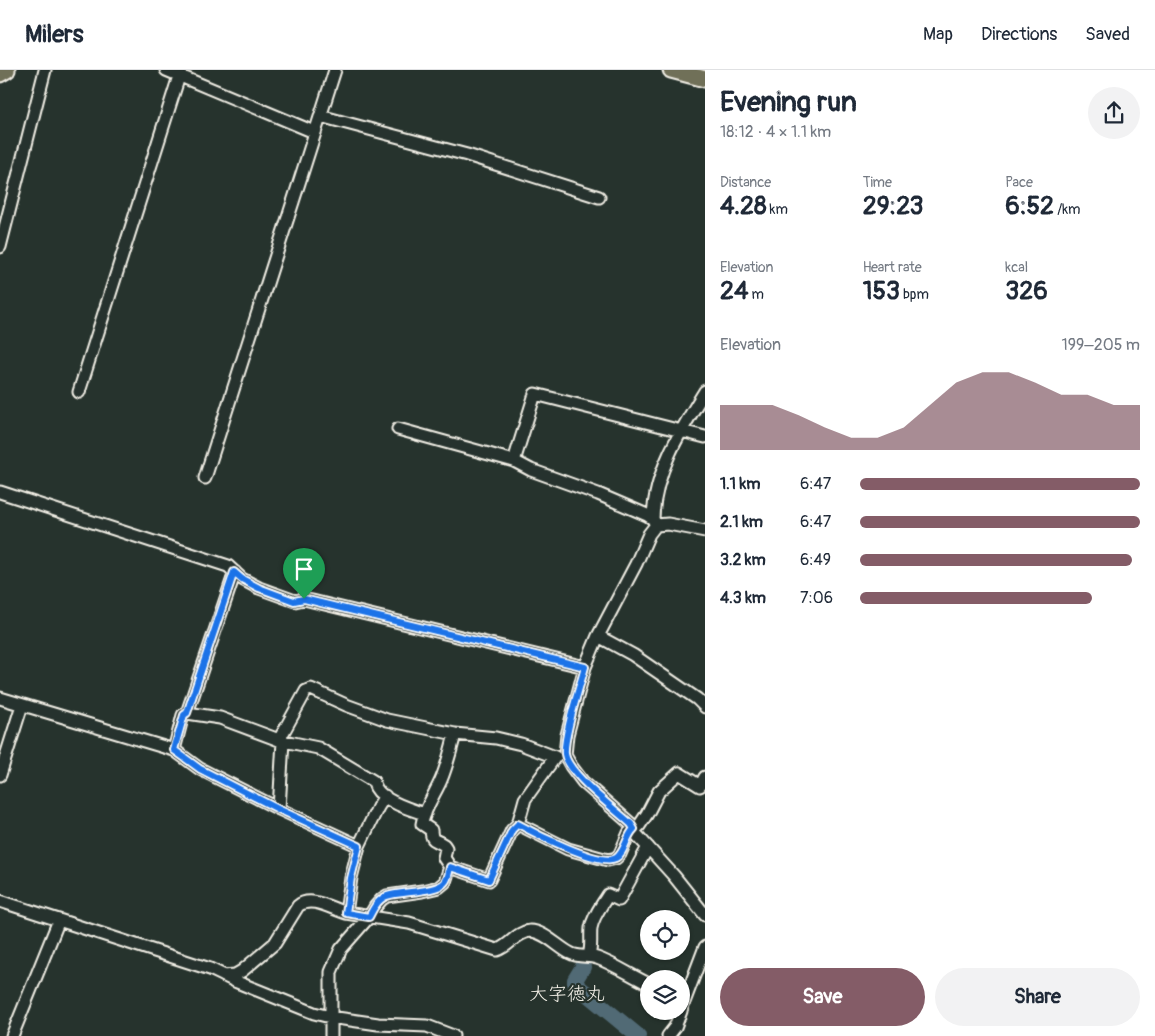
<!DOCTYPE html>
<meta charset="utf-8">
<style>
:root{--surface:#fff;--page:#f2f2f3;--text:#1f2937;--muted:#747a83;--line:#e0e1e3;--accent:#845c67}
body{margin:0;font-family:Pangolin,"Klee One",sans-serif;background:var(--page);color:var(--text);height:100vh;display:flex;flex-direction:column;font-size:19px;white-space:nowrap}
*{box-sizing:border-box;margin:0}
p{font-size:16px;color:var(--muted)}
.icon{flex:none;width:28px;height:28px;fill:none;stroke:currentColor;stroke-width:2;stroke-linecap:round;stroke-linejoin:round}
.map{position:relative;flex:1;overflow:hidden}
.sheet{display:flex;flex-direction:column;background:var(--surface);width:450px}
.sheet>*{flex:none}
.tools{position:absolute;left:640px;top:840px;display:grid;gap:10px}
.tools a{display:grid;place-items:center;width:50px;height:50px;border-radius:50%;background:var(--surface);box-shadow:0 1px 4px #0004;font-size:25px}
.pin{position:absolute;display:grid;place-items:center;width:42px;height:42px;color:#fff;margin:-51px -21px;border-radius:50% 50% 50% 0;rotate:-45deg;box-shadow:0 0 5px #0007}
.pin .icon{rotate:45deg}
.round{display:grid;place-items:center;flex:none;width:52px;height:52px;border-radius:26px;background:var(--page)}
.summary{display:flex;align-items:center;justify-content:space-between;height:85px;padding:0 15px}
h1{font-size:28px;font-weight:700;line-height:38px}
.figures{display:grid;grid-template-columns:repeat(3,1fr);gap:8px;height:85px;padding:5px 15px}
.figures div{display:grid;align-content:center}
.figures b{font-size:25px;font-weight:700}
.figures small{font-size:14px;font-weight:400}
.figures p{font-size:14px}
.chart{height:140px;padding:10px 15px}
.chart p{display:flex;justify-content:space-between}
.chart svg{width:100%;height:90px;margin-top:5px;fill:var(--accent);opacity:.7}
.cta{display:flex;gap:10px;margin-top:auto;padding:10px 15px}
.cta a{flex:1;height:58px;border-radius:30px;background:var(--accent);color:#fff;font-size:20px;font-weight:700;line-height:58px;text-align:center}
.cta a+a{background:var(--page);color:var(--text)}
ul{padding:0 15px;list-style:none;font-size:16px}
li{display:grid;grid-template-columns:80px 60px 1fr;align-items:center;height:38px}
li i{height:12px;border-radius:6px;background:var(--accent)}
header{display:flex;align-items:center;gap:30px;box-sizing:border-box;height:70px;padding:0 25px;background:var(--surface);border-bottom:1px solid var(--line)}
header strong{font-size:24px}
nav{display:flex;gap:28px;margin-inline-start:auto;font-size:18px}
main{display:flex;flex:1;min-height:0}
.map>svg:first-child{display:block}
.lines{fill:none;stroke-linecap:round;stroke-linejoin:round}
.river{stroke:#516a75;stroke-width:16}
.minor-casing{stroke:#f4f1e8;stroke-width:15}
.major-casing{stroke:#f4f1e8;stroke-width:19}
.minor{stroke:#26332d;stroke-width:11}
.major{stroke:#706f59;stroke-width:15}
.route-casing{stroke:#fff;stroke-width:10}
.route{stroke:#1a73e8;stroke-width:6}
.labels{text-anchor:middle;stroke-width:4.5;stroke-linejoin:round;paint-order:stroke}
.quarter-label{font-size:19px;fill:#f4f1e8;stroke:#26332d}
</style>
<header>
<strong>Milers</strong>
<nav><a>Map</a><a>Directions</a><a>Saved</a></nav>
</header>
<main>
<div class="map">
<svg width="705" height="966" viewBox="0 0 705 966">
<rect width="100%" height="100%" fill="#26332d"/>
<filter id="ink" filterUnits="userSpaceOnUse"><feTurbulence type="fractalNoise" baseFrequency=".02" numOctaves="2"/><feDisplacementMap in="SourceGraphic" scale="10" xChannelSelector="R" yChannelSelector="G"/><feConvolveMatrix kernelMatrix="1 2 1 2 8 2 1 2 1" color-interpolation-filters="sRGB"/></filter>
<g filter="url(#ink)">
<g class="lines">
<path class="river" d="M583,897L575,910V914L638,966"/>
<defs>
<path id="minor" d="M166,0L314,62
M320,46L467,85L599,127
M0,177L45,0
M79,322L181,0
M398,359L514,391
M205,408L335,0
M0,422L228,496L242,509L259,518L295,531L304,529L585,597
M653,449C654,402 681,360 705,321
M656,455L653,449L647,445L598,424L531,400L514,391L535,324L705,367
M705,461L668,454L656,455L649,464L636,494L598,566L585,597L567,665L565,685L571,696L583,712L631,754L636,764L674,806L705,845
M598,566L633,585L697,629L705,637
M0,628L174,680L200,699L279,739L359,776L351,808L346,843L409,853L497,880C510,876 516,862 530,861C544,861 558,877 570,883C579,888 587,885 597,888C614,894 632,906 649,914
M187,643L220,648L279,670L306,621L311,619L346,635L387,650L455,664L496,668L521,674L555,687L525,729L518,754L512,760L489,810L450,797L445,812L439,817L422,821L387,826L382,829L375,837L369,847L341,879L331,902V966
M279,670L318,678L373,711C374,713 375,716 376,718C383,731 412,740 425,744
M174,680L183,645L187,643L235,502
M0,705L22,635
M279,739L283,671
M518,754L568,779L608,790L616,788L620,784L629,763L639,756L647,744L659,721L679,703L700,716L705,707
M359,776L378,737L385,726
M450,797L444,788L446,778L444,775C434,768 432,773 431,760L422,754C424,739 435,724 441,710C447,696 451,680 455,664
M0,831L210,899L237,912L314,943L330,947L378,954L427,956L453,966
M589,886C592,876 590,868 591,858C593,846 602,835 608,825L619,830L648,777
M224,906L235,905L242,901L275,873L298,836C311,825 332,839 346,843
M681,940L705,877
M12,966L59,850
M668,966L675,957L681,941"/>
<path id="major" d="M671,0L705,9
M0,4L7,0"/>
</defs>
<use href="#minor" class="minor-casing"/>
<use href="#major" class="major-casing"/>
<use href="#minor" class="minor"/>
<use href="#major" class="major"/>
</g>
</g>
<g class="lines" filter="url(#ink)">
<defs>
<path id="route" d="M234,502L242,509L259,518L294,531L304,529L585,597C580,616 563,667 565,684C568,704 616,740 631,754L634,759C626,766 625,783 616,788C600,797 534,763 518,754L512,760L489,810L450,797C449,802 448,809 445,812C437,823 400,821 387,826C378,829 373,839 369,847L346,843L351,808L359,776L278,739L200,699L174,680L184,645L187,643Z"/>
</defs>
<use href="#route" class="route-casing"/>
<use href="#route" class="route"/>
</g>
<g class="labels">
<g class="quarter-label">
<text x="567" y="930">大字徳丸</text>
</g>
</g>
</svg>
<div class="tools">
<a><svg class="icon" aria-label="locate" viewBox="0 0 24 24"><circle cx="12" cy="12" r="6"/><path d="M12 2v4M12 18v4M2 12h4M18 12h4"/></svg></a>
<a><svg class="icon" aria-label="layers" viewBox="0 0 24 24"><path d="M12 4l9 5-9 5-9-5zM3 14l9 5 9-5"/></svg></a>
</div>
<div class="pin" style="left:304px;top:529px;background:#1e9e55"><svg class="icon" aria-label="arrive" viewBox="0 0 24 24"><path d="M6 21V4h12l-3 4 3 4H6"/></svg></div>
</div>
<section class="sheet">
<div class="summary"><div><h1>Evening run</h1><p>18:12 · 4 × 1.1 km</p></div><a class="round"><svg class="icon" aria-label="share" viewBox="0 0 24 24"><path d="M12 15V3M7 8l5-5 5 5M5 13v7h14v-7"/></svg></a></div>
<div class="figures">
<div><p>Distance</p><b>4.28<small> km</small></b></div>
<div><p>Time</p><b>29:23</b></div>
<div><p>Pace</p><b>6:52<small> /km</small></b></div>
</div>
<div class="figures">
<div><p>Elevation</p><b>24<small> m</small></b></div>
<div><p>Heart rate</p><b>153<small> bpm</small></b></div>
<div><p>kcal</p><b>326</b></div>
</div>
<div class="chart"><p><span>Elevation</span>199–205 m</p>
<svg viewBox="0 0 160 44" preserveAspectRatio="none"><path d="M0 44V22L10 22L20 22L30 27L40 33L50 38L60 38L70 33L80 22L90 11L100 6L110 6L120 11L130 17L140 17L150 22L160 22V44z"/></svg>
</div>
<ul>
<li><b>1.1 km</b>6:47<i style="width:100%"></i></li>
<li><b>2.1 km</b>6:47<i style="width:100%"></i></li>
<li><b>3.2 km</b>6:49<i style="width:97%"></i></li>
<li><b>4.3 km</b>7:06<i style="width:83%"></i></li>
</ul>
<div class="cta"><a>Save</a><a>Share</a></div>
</section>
</main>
